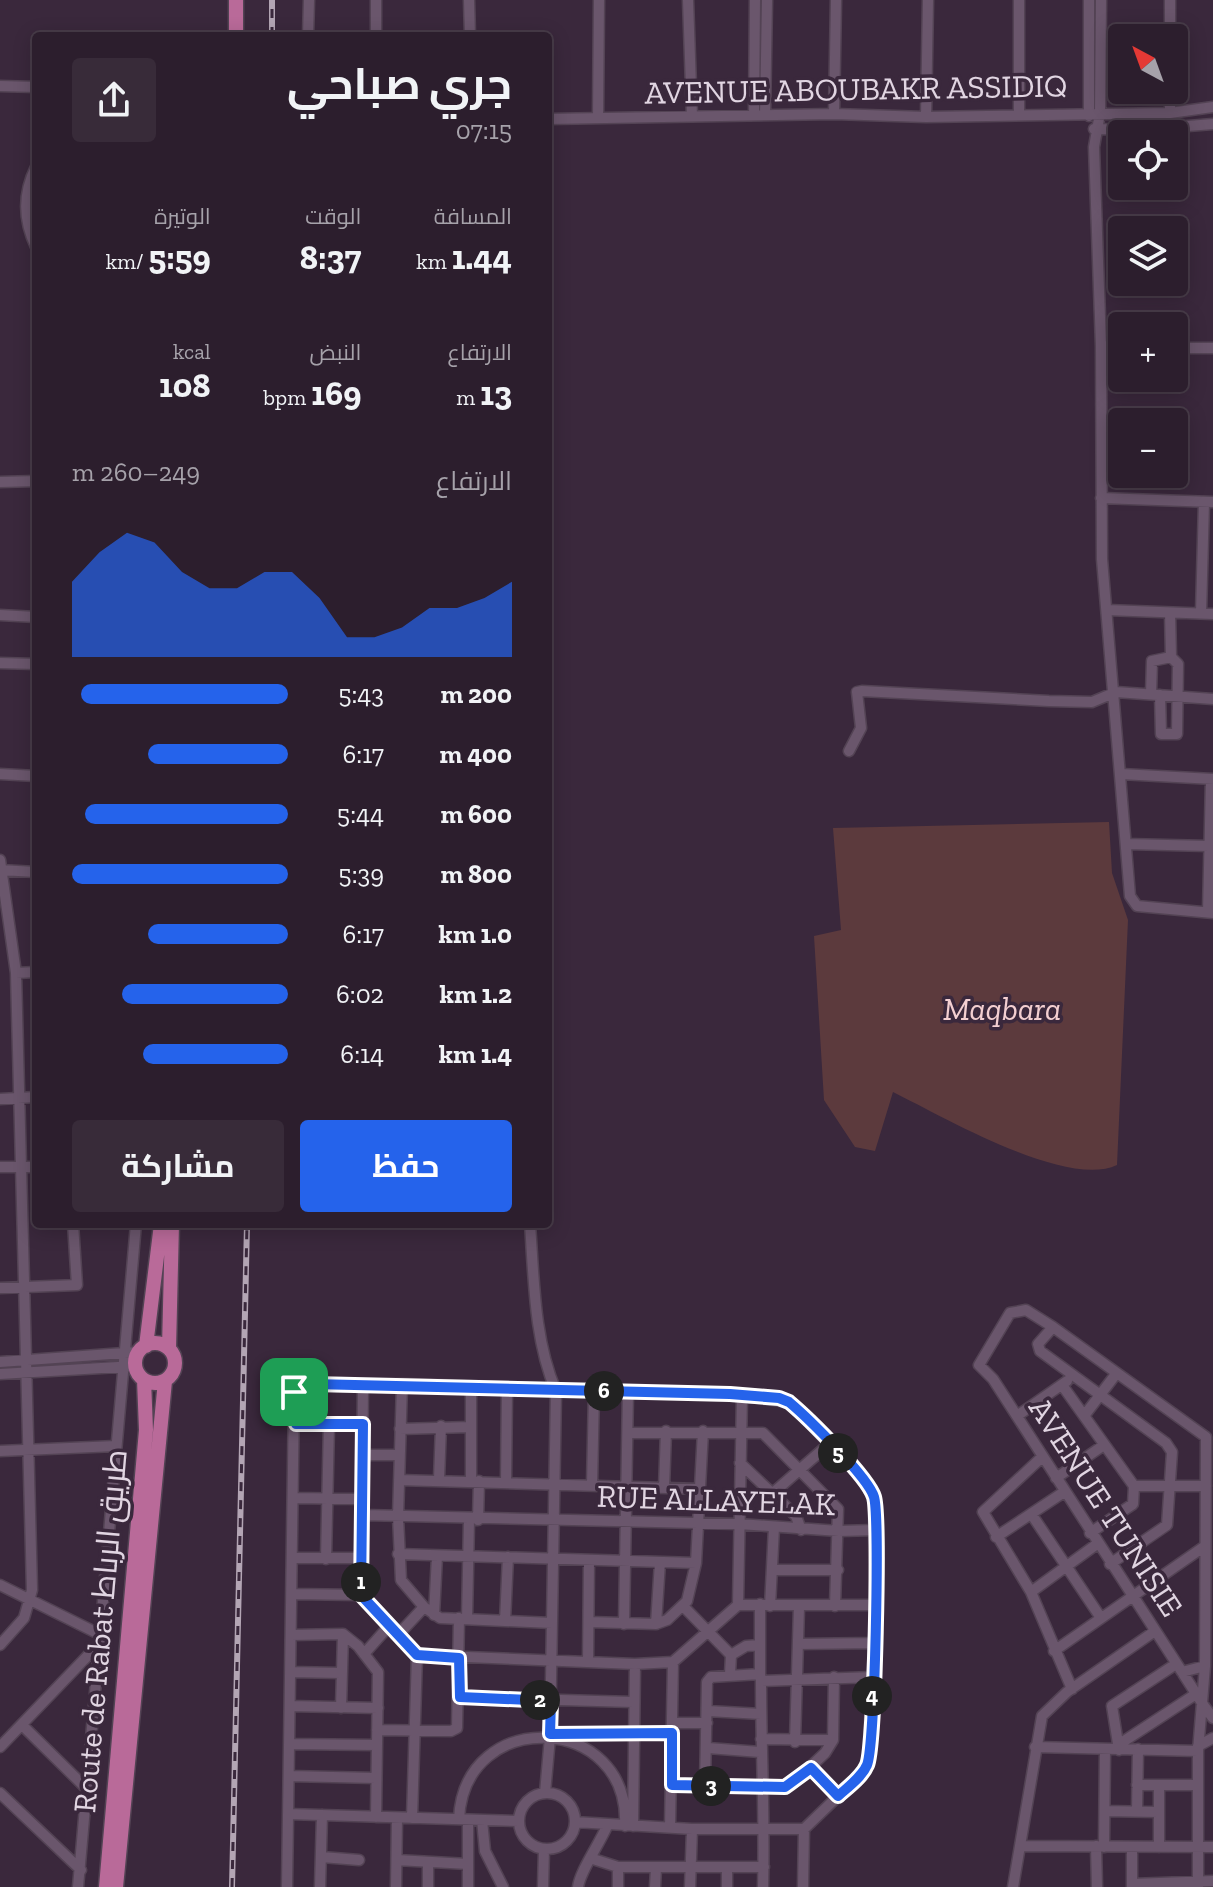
<!DOCTYPE html>
<html lang="ar">
<meta charset="utf-8">
<style>
:root{--surface:#2c1e2d;--page:#382b39;--text:#f1f3f6;--muted:#a6a2aa;--line:#483c49;--accent:#2563eb}
body{margin:0;font-family:"Zilla Slab",Cairo,serif;background:var(--page);color:var(--text);direction:rtl;height:100vh;display:flex;flex-direction:column;font-size:30px;white-space:nowrap}
*{box-sizing:border-box;margin:0}
p{font-size:26px;color:var(--muted)}
.icon{flex:none;width:44px;height:44px;fill:none;stroke:currentColor;stroke-width:2;stroke-linecap:round;stroke-linejoin:round}
.map{position:relative;flex:1;overflow:hidden;direction:ltr}
.side{position:absolute;left:32px;top:32px;width:520px;height:1196px;display:flex;flex-direction:column;background:var(--surface);border-radius:8px;box-shadow:0 4px 20px #0003,0 0 0 2px var(--line);direction:rtl}
.side>*{flex:none}
.needle{width:52px;rotate:319deg}
.tools{position:absolute;left:1108px;top:24px;display:grid;gap:16px}
.tools a{display:grid;place-items:center;width:80px;height:80px;border-radius:8px;background:var(--surface);box-shadow:0 4px 20px #0003,0 0 0 2px var(--line);font-size:40px}
.pin{position:absolute;display:grid;place-items:center;width:68px;height:68px;color:#fff;margin:-34px;border-radius:16px;box-shadow:0 4px 12px #0006}
.km{position:absolute;width:40px;height:40px;margin:-20px;border-radius:50%;background:#222;color:#fff;font-size:22px;line-height:40px;text-align:center}
.round{display:grid;place-items:center;flex:none;width:84px;height:84px;border-radius:8px;background:var(--page)}
.head{display:flex;align-items:center;justify-content:space-between;height:136px;padding:0 40px}
h1{font-size:44px;font-weight:700;line-height:60px}
.figures{display:grid;grid-template-columns:repeat(3,1fr);gap:12px;height:136px;padding:8px 40px}
.figures div{display:grid;align-content:center}
.figures b{font-size:34px;font-weight:700}
.figures small{font-size:22px;font-weight:400}
.figures p{font-size:22px}
.chart{height:224px;padding:16px 40px}
.chart p{display:flex;justify-content:space-between}
.chart svg{width:100%;height:144px;margin-top:8px;fill:var(--accent);opacity:.7}
.action{display:flex;gap:16px;margin-top:auto;padding:16px 40px}
.action a{flex:1;height:92px;border-radius:8px;background:var(--accent);color:#fff;font-size:32px;font-weight:700;line-height:92px;text-align:center}
.action a+a{background:var(--page);color:var(--text)}
ul{padding:0 40px;list-style:none;font-size:26px}
li{display:grid;grid-template-columns:128px 96px 1fr;align-items:center;height:60px}
li i{height:20px;border-radius:10px;background:var(--accent)}
.map>svg:first-child{display:block}
.green{fill:#5c3a3d}
.lines{fill:none;stroke-linecap:round;stroke-linejoin:round}
.minor-casing{stroke:#534354;stroke-width:13}
.major-casing{stroke:#534354;stroke-width:17}
.minor{stroke:#6a566c;stroke-width:10}
.major{stroke:#b96a99;stroke-width:14}
.rail-casing{stroke:#b3a5b4;stroke-width:6}
.rail{stroke:#3a283c;stroke-width:3;stroke-dasharray:9;stroke-linecap:butt}
.route-casing{stroke:#fff;stroke-width:16}
.route{stroke:#2563eb;stroke-width:10}
.labels{text-anchor:middle;stroke-width:7;stroke-linejoin:round;paint-order:stroke}
.street-label{font-size:32px;fill:#e1d5e2;stroke:#3a283c}
.park-label{font-size:32px;font-style:italic;fill:#f3cfd1;stroke:#3a283c}
</style>
<div class="map">
<svg width="1213" height="1887" viewBox="0 0 1213 1887">
<rect width="100%" height="100%" fill="#3a283c"/>
<path class="green" d="M1109,822L1112,873L1128,920L1117,1165C1066,1189 942,1116 893,1092L875,1151L855,1147L824,1100L814,936L841,930L833,828Z"/>
<g class="lines">
<defs>
<path id="minor" d="M469,0L470,36
M688,0L692,116
M1019,0V114
M1101,0L1100,113L1094,147L1101,346L1102,559L1130,896L1137,906L1213,913
M1170,0V38
M308,36L309,0
M376,36V0
M0,86L36,87
M1170,90V113
M834,114L836,0
M754,115L755,0
M765,115L767,0
M1089,116V0
M926,117L928,0
M598,118L599,0
M548,119L834,114L926,117L1170,113L1213,107
M1094,129L1139,130L1213,124
M36,167C23,193 23,220 36,247
M1101,346L1122,347
M1174,348H1213
M0,482L36,481
M1101,498L1213,502
M1107,610L1213,614
M1201,613L1204,502
M0,615L36,617
M0,663L36,664
M1151,694L1152,661L1171,657L1170,613
M1160,695L1161,734H1177L1178,664L1171,657
M849,751L861,728L857,692L862,691L1049,701L1092,702L1116,692L1213,699
M0,774L36,776
M1121,774L1213,779
M1126,844L1209,846
M0,860L16,973L32,1590L24,1618L0,1645
M0,870L36,872
M1208,912L1211,779
M16,973L36,972
M0,1099L36,1097
M0,1167H36
M530,1224C534,1279 534,1340 556,1391L550,1737L545,1793
M0,1288L77,1285L73,1224
M1053,1327L1038,1344L1040,1351L1166,1443L1172,1452L1167,1525L1110,1564
M0,1362L138,1352
M0,1374L135,1366
M402,1384L398,1517L401,1580L424,1607L440,1618L552,1623
M1062,1385L1134,1486L1133,1504L1090,1533
M1017,1416L1067,1381
M1084,1416L1116,1374
M296,1424H363
M400,1429L470,1427
M629,1433H763L838,1509L835,1606
M0,1451L116,1446
M364,1455H399
M1041,1458L983,1512L1031,1592L1072,1689
M740,1463L796,1516L801,1530
M1056,1478L1104,1445
M439,1479L441,1426
M471,1479V1388
M399,1480L700,1489
M506,1481L507,1389
M592,1485L594,1392
M1134,1486H1206
M664,1488L666,1431
M773,1493L829,1444
M294,1498L363,1499
M364,1515L739,1524L839,1531L876,1530
M1032,1515L1101,1618
M478,1520L479,1481
M996,1537L1064,1492
M398,1554L696,1563
M292,1558H361
M326,1559L329,1424
M772,1570H838
M0,1585L99,1634
M1031,1592L1097,1544
M292,1594L361,1595L417,1655L412,1818
M361,1595L363,1385
M760,1604V1674
M738,1605L742,1395
M738,1605H875
M683,1606L731,1655L730,1674
M770,1606L774,1527
M434,1615L437,1556
M467,1619L469,1520
M505,1621L508,1557
M589,1622L656,1624L667,1620L687,1601L696,1563L703,1431
M624,1624L628,1391
M656,1624L660,1562
M291,1635L343,1634L358,1646L378,1672L376,1817
M398,1635L424,1607
M798,1644L874,1643
M1054,1651L1205,1546
M364,1654L389,1626
M417,1655L635,1664L673,1662L738,1605
M731,1655L746,1646L759,1645
M588,1662L589,1561
M291,1672L341,1673
M1182,1672L1205,1666
M761,1681C761,1750 765,1818 763,1887
M460,1697L633,1702
M290,1706L378,1708
M341,1708L343,1634
M708,1711L761,1714
M672,1723H707
M22,1725L87,1789
M377,1730L451,1731L457,1728L459,1618
M556,1734L672,1733
M761,1739L833,1740
M795,1742L799,1607
M289,1744L376,1745
M1118,1745L1196,1694
M1198,1746L1213,1738
M0,1747L98,1645
M1035,1747L1198,1751
M708,1748L760,1752
M1119,1750L1112,1706L1176,1664
M811,1768L838,1796
M289,1776L376,1778
M672,1785L765,1788L791,1785L825,1753L833,1740L834,1677
M1137,1785H1198
M705,1786L707,1682L711,1677L760,1674L761,1681L873,1677
M1159,1787V1847
M0,1793L81,1870
M519 1821a28 28 0 1 1 56 0a28 28 0 1 1-56 0Z
M1105,1811L1158,1812
M1137,1812L1138,1749
M288,1814L519,1821
M459,1819C464,1706 631,1713 625,1826
M468,1820V1887
M482,1820L485,1851L503,1887
M575,1822L692,1829H804
M633,1826L635,1664
M670,1827L673,1662
M1020,1846L1213,1847
M1096,1846L1097,1887
M1104,1847L1105,1750
M322,1857L359,1860
M593,1859L618,1867H764
M397,1860L468,1864
M1132,1884L1213,1881
M78,1887L136,1224
M287,1887L294,1396L302,1385L402,1384L730,1394L789,1402L860,1475L874,1498L875,1632L868,1761L861,1774L804,1829
M320,1887L322,1815
M396,1887L397,1818
M428,1887V1863
M543,1887L544,1849
M578,1887C580,1871 600,1843 607,1826
M618,1887V1867
M655,1887L656,1868
M690,1887L692,1829
M727,1887V1868
M803,1887L804,1829
M1013,1887L1042,1716L1067,1692L1155,1631
M1132,1887V1847
M1198,1887V1751L1205,1666L1206,1437L1053,1327L1026,1310L1010,1313L979,1365L993,1379L1204,1706L1213,1718"/>
<path id="major" d="M236,36V0
M135 1363a20 20 0 1 1 40 0a20 20 0 1 1-40 0Z
M146,1346L161,1224
M169,1348L172,1224
M106,1887L146,1430L144,1380
M116,1887L165,1381"/>
</defs>
<use href="#minor" class="minor-casing"/>
<use href="#major" class="major-casing"/>
<use href="#minor" class="minor"/>
<use href="#major" class="major"/>
<defs>
<path id="rail" d="M272,36V0
M232,1887L247,1224"/>
</defs>
<use href="#rail" class="rail-casing"/>
<use href="#rail" class="rail"/>
</g>
<g class="lines">
<defs>
<path id="route" d="M313,1384L730,1394L779,1398L789,1402C808,1418 868,1477 874,1497C880,1517 875,1747 867,1765C862,1777 848,1787 838,1796L811,1768L785,1787L672,1785V1733L550,1734L551,1701L460,1697L459,1658L417,1655L361,1595L363,1424H296L294,1392L302,1385Z"/>
</defs>
<use href="#route" class="route-casing"/>
<use href="#route" class="route"/>
</g>
<g class="labels">
<g class="street-label">
<text transform="translate(856 89) rotate(-1)" y="11">AVENUE ABOUBAKR ASSIDIQ</text>
<text transform="translate(716 1500) rotate(2)" y="11">RUE ALLAYELAK</text>
<text transform="translate(1106 1507) rotate(57)" y="11">AVENUE TUNISIE</text>
<text transform="translate(100 1631) rotate(-85)" y="11">Route de Rabat طريق الرباط</text>
</g>
<g class="park-label">
<text x="1002" y="1020">Maqbara</text>
</g>
</g>
</svg>
<div class="tools">
<a><svg class="needle" viewBox="-14 -14 28 28"><path d="M0-13l5 13h-10z" fill="#e53935"/><path d="M0 13l5-13h-10z" fill="#a6a2aa"/></svg></a>
<a><svg class="icon" aria-label="locate" viewBox="0 0 24 24"><circle cx="12" cy="12" r="6"/><path d="M12 2v4M12 18v4M2 12h4M18 12h4"/></svg></a>
<a><svg class="icon" aria-label="layers" viewBox="0 0 24 24"><path d="M12 4l9 5-9 5-9-5zM3 14l9 5 9-5"/></svg></a>
<a>+</a>
<a>−</a>
</div>
<div class="pin" style="left:294px;top:1392px;background:#1e9e55"><svg class="icon" aria-label="arrive" viewBox="0 0 24 24"><path d="M6 21V4h12l-3 4 3 4H6"/></svg></div>
<b class="km" style="left:361px;top:1582px">1</b>
<b class="km" style="left:540px;top:1700px">2</b>
<b class="km" style="left:711px;top:1786px">3</b>
<b class="km" style="left:872px;top:1696px">4</b>
<b class="km" style="left:838px;top:1453px">5</b>
<b class="km" style="left:604px;top:1391px">6</b>
<section class="side">
<div class="head"><div><h1>جري صباحي</h1><p>07:15</p></div><a class="round"><svg class="icon" aria-label="share" viewBox="0 0 24 24"><path d="M12 15V3M7 8l5-5 5 5M5 13v7h14v-7"/></svg></a></div>
<div class="figures">
<div><p>المسافة</p><b>1.44<small> km</small></b></div>
<div><p>الوقت</p><b>8:37</b></div>
<div><p>الوتيرة</p><b>5:59<small> /km</small></b></div>
</div>
<div class="figures">
<div><p>الارتفاع</p><b>13<small> m</small></b></div>
<div><p>النبض</p><b>169<small> bpm</small></b></div>
<div><p>kcal</p><b>108</b></div>
</div>
<div class="chart"><p><span>الارتفاع</span>249–260 m</p>
<svg viewBox="0 0 160 44" preserveAspectRatio="none"><path d="M0 44V21L10 12L20 6L30 9L40 18L50 23L60 23L70 18L80 18L90 26L100 38L110 38L120 35L130 29L140 29L150 26L160 21V44z"/></svg>
</div>
<ul>
<li><b>200 m</b>5:43<i style="width:96%"></i></li>
<li><b>400 m</b>6:17<i style="width:65%"></i></li>
<li><b>600 m</b>5:44<i style="width:94%"></i></li>
<li><b>800 m</b>5:39<i style="width:100%"></i></li>
<li><b>1.0 km</b>6:17<i style="width:65%"></i></li>
<li><b>1.2 km</b>6:02<i style="width:77%"></i></li>
<li><b>1.4 km</b>6:14<i style="width:67%"></i></li>
</ul>
<div class="action"><a>حفظ</a><a>مشاركة</a></div>
</section>
</div>
